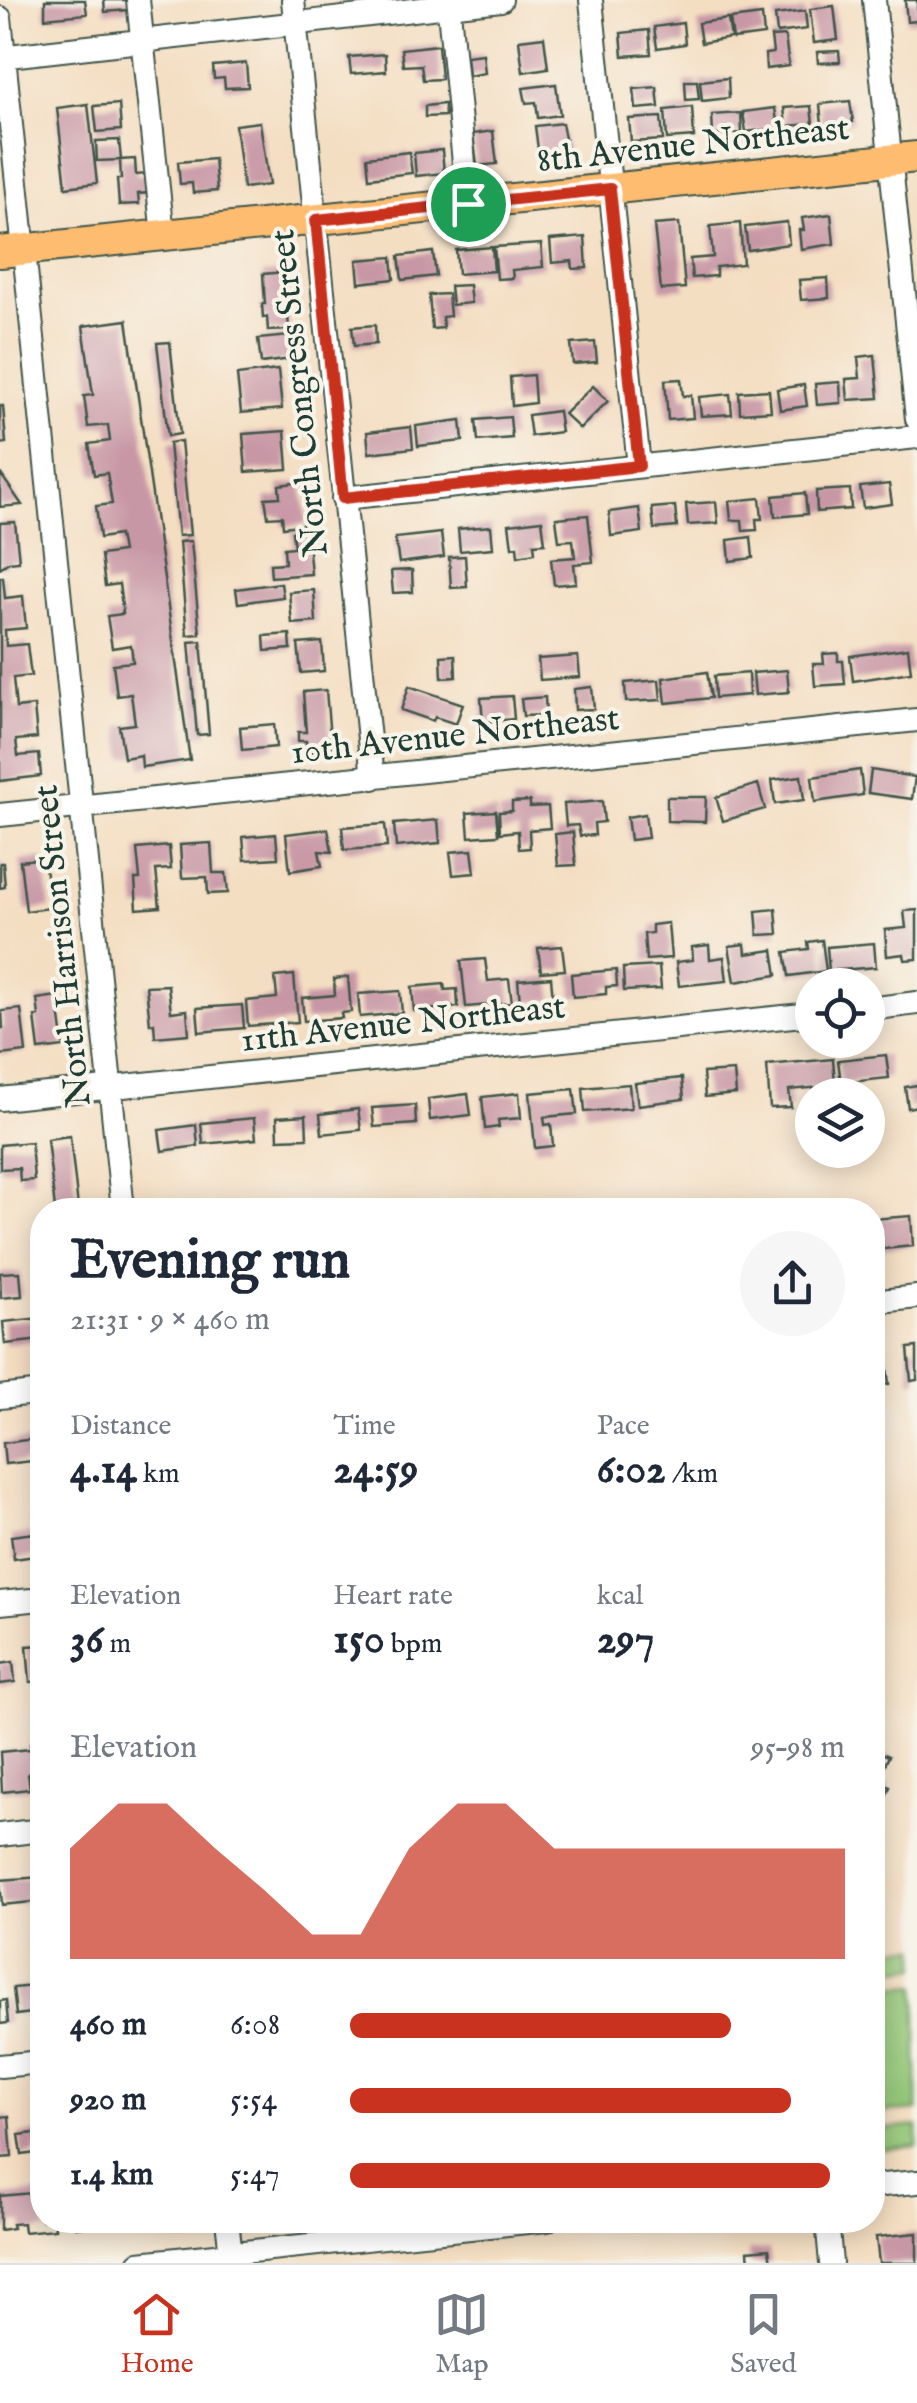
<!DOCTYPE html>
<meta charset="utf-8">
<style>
:root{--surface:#fff;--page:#f6f6f7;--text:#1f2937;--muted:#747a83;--line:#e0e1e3;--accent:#c8321e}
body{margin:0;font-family:"IM FELL English",serif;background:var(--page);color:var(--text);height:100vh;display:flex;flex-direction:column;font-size:38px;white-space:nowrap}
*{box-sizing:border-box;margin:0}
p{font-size:32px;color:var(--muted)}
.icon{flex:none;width:55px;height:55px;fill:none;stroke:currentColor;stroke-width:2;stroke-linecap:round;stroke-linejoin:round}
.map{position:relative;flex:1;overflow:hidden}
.drawer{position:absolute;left:30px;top:1198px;width:855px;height:1035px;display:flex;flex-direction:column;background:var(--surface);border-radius:40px;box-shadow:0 5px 25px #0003}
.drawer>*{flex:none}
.tools{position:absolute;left:795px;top:968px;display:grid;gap:20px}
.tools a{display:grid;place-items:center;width:90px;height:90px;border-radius:50%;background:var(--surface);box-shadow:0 5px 25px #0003;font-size:50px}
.pin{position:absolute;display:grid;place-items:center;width:85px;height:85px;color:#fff;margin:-42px;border:5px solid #fff;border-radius:50%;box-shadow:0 2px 10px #0007}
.round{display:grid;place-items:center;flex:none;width:105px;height:105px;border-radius:52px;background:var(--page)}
.overview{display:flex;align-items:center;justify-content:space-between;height:170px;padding:0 40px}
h1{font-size:55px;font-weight:700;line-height:75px}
.metrics{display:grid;grid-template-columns:repeat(3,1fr);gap:15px;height:170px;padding:10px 40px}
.metrics div{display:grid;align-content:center}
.metrics b{font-size:42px;font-weight:700}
.metrics small{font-size:28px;font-weight:400}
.metrics p{font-size:28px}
.chart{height:280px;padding:20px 40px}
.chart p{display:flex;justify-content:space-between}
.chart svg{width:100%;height:180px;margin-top:10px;fill:var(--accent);opacity:.7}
ul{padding:0 40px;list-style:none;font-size:32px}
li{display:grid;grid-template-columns:160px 120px 1fr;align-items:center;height:75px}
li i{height:25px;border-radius:12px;background:var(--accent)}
.menu{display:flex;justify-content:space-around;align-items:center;height:140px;border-top:2px solid var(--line);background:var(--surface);font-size:28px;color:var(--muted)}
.menu a{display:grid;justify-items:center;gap:5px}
.menu .active{color:var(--accent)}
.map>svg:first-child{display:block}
.green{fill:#95c879;stroke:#5a8256;stroke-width:2.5}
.building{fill:#c897a6}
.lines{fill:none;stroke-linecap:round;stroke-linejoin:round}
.minor-casing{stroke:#3f5549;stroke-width:26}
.major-casing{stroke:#3f5549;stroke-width:34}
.minor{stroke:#fff;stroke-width:22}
.major{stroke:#fdbc70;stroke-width:30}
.route-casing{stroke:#fff;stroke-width:20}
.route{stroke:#c8321e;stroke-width:12}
.labels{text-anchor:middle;stroke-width:8;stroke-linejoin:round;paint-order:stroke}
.street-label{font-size:35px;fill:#1f3d34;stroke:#f7f3e8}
</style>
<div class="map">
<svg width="917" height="2263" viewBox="0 0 917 2263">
<rect width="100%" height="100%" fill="#f7f3e8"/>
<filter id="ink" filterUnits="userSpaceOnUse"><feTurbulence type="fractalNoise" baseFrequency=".01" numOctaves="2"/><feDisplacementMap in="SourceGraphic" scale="20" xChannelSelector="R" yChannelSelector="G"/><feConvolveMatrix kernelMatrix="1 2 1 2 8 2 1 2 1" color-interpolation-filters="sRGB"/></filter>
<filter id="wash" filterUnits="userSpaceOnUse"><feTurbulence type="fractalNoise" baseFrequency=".0048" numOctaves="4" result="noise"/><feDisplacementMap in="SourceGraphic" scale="40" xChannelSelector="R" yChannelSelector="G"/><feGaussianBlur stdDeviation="2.25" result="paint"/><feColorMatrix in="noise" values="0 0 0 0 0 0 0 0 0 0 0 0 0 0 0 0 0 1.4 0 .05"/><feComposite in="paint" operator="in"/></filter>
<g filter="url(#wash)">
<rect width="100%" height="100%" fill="#f4dec2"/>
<path class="green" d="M917,1947V1967L873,1971V1950Z
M917,1985V2110L873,2113V1988Z
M917,2126V2146L873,2150V2130Z"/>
<g id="blocks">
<path class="building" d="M45,0H85L87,14L45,18Z
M104,0H128V10L105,12Z
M905,0H917V21L907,22Z
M834,6L838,40L814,43L810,9Z
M805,11L807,29L777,33L775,15Z
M762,15L764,35L733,39L730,19Z
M728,19L731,38L701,43L698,23Z
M683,23L685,44L657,48L654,27Z
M649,30L651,54L623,56L621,33Z
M785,36L789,66L766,69L765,54L773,53L771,37Z
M544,37L548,68L523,72L519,40Z
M438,45L441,79L423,80L421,65L403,66L401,49Z
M839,51L840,62L818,63L817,52Z
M385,54L386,71L351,74L349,57Z
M483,54L485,73L468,76L466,56Z
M246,63L248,87L225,88L224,78L214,79L213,66Z
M728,78L729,98L702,101L700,81Z
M685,81H697L699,99L686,100Z
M556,84L560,115L538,118L536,102L526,103L523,88Z
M657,87L659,107L636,109L634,89Z
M850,101L853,122L822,126L820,104Z
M88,104L97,183L66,187L57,108Z
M119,104L121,130L97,132L94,106Z
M444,104L445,116L425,117V106Z
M811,106L813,124L786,126L784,108Z
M692,107L694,137L667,139L665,110Z
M775,108L778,128L746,132L743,112Z
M741,113L742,133L713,135L712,115Z
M661,117L663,140L631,142L629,119Z
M260,122L269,185L243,188L235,125Z
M562,123L568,154L539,157L535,126Z
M493,131L497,164L477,166L473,134Z
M119,140L121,160L97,161L96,141Z
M442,150L444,173L416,176L414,153Z
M409,152L412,173L369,178L367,157Z
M135,159L136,175L147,174L149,193L138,194L139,204L119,205L117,179H121L120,160Z
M214,159L217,191L193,193L192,183L180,184L178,162Z
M831,214L834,244L801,249L799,230H804L802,218Z
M787,222L789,244L748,250L745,227Z
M679,223L685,288L661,290L654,225Z
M740,223L743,264L716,267V276L692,278L690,259L713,257L710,226Z
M585,237L587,268L573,269L572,261L552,263L550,240Z
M541,244L543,267L512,270L513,278L497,279L494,247Z
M492,247L494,271L458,274L456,250Z
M433,252L436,276L402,280L399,256Z
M392,257L394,279L359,283L357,260Z
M285,272L289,330L268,331L267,317L263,318L262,304H265L263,274Z
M828,278L829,298L801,300L799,280Z
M469,285L471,303L452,305L450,286Z
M448,294L450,316L442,317L443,328L432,329L429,295Z
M127,320L190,760L142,767L141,755L124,758L119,726L135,724L131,694L117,696L113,664L133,662L131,645L112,648L107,616L123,614L119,584L105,586L101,555L122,552L119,535L100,538L96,506L112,504L107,473L94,475L89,444L110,441L108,425L88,427L84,396L93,395L83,326Z
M375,325L376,344L354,346L352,327Z
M289,336L292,359L261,363L258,339Z
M170,342L180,434L168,436L157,343Z
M595,342L597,362L573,364L571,344Z
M875,355L879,398L848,400L846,379L860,378L858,357Z
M278,370L282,409L241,413L237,375Z
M533,375L535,403L512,406L510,377Z
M681,379L683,396L691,395L693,418L668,420L665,380Z
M840,382L841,403L817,405L815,384Z
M804,385L807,406L780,410L777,389Z
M593,386L608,401L580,429L564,414Z
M769,390L771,411L740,413L739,392Z
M730,394L732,414L701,416L699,397Z
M0,406H3L6,443L0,444Z
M558,411L561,432L531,436L528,415Z
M510,417L512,438L478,441L476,420Z
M461,420L463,441L418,446L416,426Z
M411,427L413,448L369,453L367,432Z
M285,431L288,469L246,472L243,434Z
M181,441L190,535L178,536L169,443Z
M0,473L22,505L0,507Z
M302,482L307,524L283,527L282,516L268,517L265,498L280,497L279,485Z
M889,484L892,504L863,508L860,487Z
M850,489L851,509L817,512L816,491Z
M805,493L807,514L775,517L773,496Z
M760,498L762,519H756L757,530L743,531L742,520H731L729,501Z
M716,502L718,523L688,525L686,504Z
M675,506L677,527L654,529L652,508Z
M639,508L642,532L611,536L609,512Z
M588,515L593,562L574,564L576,583L554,585L551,559L575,557L573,540L559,541L556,518Z
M542,520L545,543L534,544L535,553L518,556L517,546L512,547L509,524Z
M15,522L19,561L9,562L0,568V523Z
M491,526L493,548L460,551L458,529Z
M307,530L311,574L271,577L270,564L285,563L284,548L294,547L292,532Z
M441,533L444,557L399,563L395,538Z
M751,537L753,558L730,561L728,540Z
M191,541L200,634L187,635L179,542Z
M465,556L467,587L451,588L449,557Z
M412,570L413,592L393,593L391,571Z
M0,577H3L5,598L23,596L26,628L5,630L6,646L27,644L31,676L13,678L16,708L34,706L37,738L16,740L18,756L39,754L41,776L0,781Z
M281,583L283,597L238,603L236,589Z
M314,590L316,622L292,624L289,592Z
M290,634L291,649L265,651L264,636Z
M201,641L209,734L197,735L189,642Z
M322,642L324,671L301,673L298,644Z
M908,648L911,672L853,681L850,656Z
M838,653V661H843L845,684L815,686L813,664H824L823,654Z
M455,655L456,677L442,678L441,656Z
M578,656L580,677L540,680L538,659Z
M787,670L789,692L755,695L753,673Z
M707,672L711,698L666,703L663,678Z
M748,673L749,695L715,698L714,676Z
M659,680L661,700L626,702L625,683Z
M409,686L463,704L456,724L435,717L433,721L401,710Z
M592,687L594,709L575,710L574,689Z
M326,690L331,750L307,752L306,741H298V732H306L303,692Z
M512,696L514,719L483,722L481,698Z
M545,697L546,715L523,716L521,699Z
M274,724L276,747L242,750L240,727Z
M860,770L863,795L815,802L812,777Z
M871,770L915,777L912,799L868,793Z
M801,776L804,800L775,804L772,780Z
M758,784L765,809L723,821L716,797Z
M667,797H706L705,822L667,821Z
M530,801V807L548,806L550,828L529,830L530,848L519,849L518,831L500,833L499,812L512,811V802Z
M602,801L604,822L594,823L595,835L580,836L578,825L566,826L564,804Z
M496,811L498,835L469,837L467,813Z
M645,814L648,838L630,840L627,817Z
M438,820L440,843L396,847L394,824Z
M385,824L387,847L344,850L342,827Z
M328,829L332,852L319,851L322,866L290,871L286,834Z
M573,832L576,865L558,866L555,834Z
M276,834L278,858L245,860L243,837Z
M211,843L213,873H226L228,893L208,894L207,877L182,878L180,845Z
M169,846L171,869L156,870L160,907L137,909L135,879H140L137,849Z
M472,850L475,873L453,875L450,852Z
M44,858L50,908L26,911L20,861Z
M0,863H3L5,887L0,888Z
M776,909L778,934L758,935L756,911Z
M917,910V959L905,960L904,954L887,956L885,930L906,928L904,911Z
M668,923L671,958L646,960L644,934L652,933V925Z
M822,940L826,971L789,976L785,952L809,949L808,942Z
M874,943L876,967L829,971L827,947Z
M745,944L746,954L773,950L777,975L735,982L729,946Z
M709,945L710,959L724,957L727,981L679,986L676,962L693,960L692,947Z
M562,946L565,970L541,972L538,948Z
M485,959L488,981L509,979L512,1003L466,1007L461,961Z
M659,966L661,989L624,991L623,968Z
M616,970L617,986L606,987V994L573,997L571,974Z
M294,975L298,1022L248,1026L246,1001L277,998L275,977Z
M348,977L351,1012L341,1013L342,1018L304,1021L302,998L335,995L334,979Z
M551,977L553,1000L520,1003L518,980Z
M444,984L445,990L457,989L458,1007L414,1011L412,987Z
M168,985L171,1012L187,1010L189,1034L155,1037L154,1023L150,1024L146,986Z
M400,991L402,1013L360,1017L358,994Z
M57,996L64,1047L39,1050L35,1017L39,1016L37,999Z
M242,1005L244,1028L199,1032L197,1008Z
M21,1009L26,1052L0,1055V1028H3L2,1011Z
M886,1055L889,1078L841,1083L838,1060Z
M833,1059L836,1095H821L820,1087L789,1090L791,1107L770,1108L767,1065Z
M734,1071L736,1094L705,1097L703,1073Z
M682,1078L684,1099L638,1105L635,1083Z
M629,1084L631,1108L585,1112L583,1088Z
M917,1085V1106L908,1108L905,1087Z
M574,1089L577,1114L544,1117L545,1125L551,1124L553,1146L535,1148L530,1093Z
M519,1093L521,1118L498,1120L499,1127L485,1129L482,1097Z
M468,1094L471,1115L430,1120L428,1099Z
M415,1105L416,1124L374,1127L372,1108Z
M358,1109L361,1130L322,1134L320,1114Z
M306,1115L307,1138L278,1139L277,1117Z
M254,1118L256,1139L203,1144L201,1123Z
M196,1125L198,1146L162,1151L159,1130Z
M70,1136L78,1207L55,1209L47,1139Z
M31,1142L34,1180L20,1181L19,1168L0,1169V1145Z
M911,1216L913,1246L872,1250V1219Z
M20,1272L22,1296L1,1298L0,1273Z
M42,1318V1340L5,1344L3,1322Z
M917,1347V1380L911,1381L908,1348Z
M885,1351L889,1384L874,1386L872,1352Z
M42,1438V1460L5,1464L3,1443Z
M42,1532V1555L14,1559L11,1536Z
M42,1645V1681L30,1682L27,1646Z
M13,1662L15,1682L0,1684V1664Z
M42,1743V1773L28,1774L30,1789L2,1792L0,1752L31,1749L30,1744Z
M872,1749L889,1756L877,1782L890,1787L872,1825Z
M42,1877V1901L2,1905L0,1880Z
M42,1985V2019H38V2012L16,2015L13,1988Z
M6,2000L8,2023L0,2024V2001Z
M9,2116L12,2157L0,2158V2117Z
M42,2132V2145L35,2146L36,2153L22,2155L19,2135Z
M42,2192V2220H54L55,2229L24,2232L23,2223L12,2224L13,2228L0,2230V2196Z
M76,2220H112V2222L76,2227Z
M917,2233V2263H879L876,2237Z
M769,2249L771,2263H749L748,2251Z"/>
</g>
</g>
<g filter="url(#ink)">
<use href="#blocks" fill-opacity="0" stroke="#3f5549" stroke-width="2.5"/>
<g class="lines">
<defs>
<path id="minor" d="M138,0L163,235
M293,0L373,778
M448,0L468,204
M591,0L639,466
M874,0L917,419
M0,18L123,1210
M0,57L501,0
M343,498L917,437
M0,815L917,720
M868,1009L917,1003
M0,1099L812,1014
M872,1302L917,1297
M0,1397L42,1392
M0,1603L42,1599
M0,1835L42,1830
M0,2066L42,2062
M872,2186L917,2182
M227,2220L232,2263
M827,2220L831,2263
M139,2263L547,2220"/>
<path id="major" d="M0,252L917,157"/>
</defs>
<use href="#minor" class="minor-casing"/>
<use href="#major" class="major-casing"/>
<use href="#minor" class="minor"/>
<use href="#major" class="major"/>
</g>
</g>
<g class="lines" filter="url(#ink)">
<defs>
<path id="route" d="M610,189L639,466L343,498L316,220Z"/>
</defs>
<use href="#route" class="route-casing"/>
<use href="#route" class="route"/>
</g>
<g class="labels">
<g class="street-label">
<text transform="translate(693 143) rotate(-6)" y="12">8th Avenue Northeast</text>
<text transform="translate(298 393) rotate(-96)" y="12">North Congress Street</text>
<text transform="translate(455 734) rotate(-6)" y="12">10th Avenue Northeast</text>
<text transform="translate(61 946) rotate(-96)" y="12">North Harrison Street</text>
<text transform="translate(403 1022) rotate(-6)" y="12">11th Avenue Northeast</text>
</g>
</g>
</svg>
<div class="tools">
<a><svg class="icon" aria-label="locate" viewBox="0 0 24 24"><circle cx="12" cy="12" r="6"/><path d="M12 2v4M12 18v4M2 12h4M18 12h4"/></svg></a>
<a><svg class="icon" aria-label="layers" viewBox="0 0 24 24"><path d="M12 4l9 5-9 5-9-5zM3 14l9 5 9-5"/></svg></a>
</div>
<div class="pin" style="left:468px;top:204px;background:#1e9e55"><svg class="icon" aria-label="arrive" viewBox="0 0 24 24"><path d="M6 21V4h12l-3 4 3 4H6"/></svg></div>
<section class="drawer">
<div class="overview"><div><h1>Evening run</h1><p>21:31 · 9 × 460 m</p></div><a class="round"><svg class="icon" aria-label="share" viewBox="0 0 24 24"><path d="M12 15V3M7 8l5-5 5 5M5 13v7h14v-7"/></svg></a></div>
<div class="metrics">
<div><p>Distance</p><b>4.14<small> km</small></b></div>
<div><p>Time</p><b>24:59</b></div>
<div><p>Pace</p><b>6:02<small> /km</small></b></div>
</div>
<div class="metrics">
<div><p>Elevation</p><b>36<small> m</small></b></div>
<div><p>Heart rate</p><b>150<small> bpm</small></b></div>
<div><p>kcal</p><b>297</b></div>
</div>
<div class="chart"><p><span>Elevation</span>95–98 m</p>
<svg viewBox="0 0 160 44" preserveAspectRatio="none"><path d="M0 44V17L10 6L20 6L30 17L40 27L50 38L60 38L70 17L80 6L90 6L100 17L110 17L120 17L130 17L140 17L150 17L160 17V44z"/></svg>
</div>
<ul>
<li><b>460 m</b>6:08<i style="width:77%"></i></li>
<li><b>920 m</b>5:54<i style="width:89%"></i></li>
<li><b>1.4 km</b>5:47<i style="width:97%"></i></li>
</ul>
</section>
</div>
<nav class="menu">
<a class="active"><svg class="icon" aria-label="home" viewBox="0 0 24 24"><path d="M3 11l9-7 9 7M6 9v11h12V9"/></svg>Home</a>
<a><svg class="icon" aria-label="map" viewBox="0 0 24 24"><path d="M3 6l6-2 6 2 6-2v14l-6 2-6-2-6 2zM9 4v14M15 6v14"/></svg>Map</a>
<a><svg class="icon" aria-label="saved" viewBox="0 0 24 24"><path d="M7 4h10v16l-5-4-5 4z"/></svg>Saved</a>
</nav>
